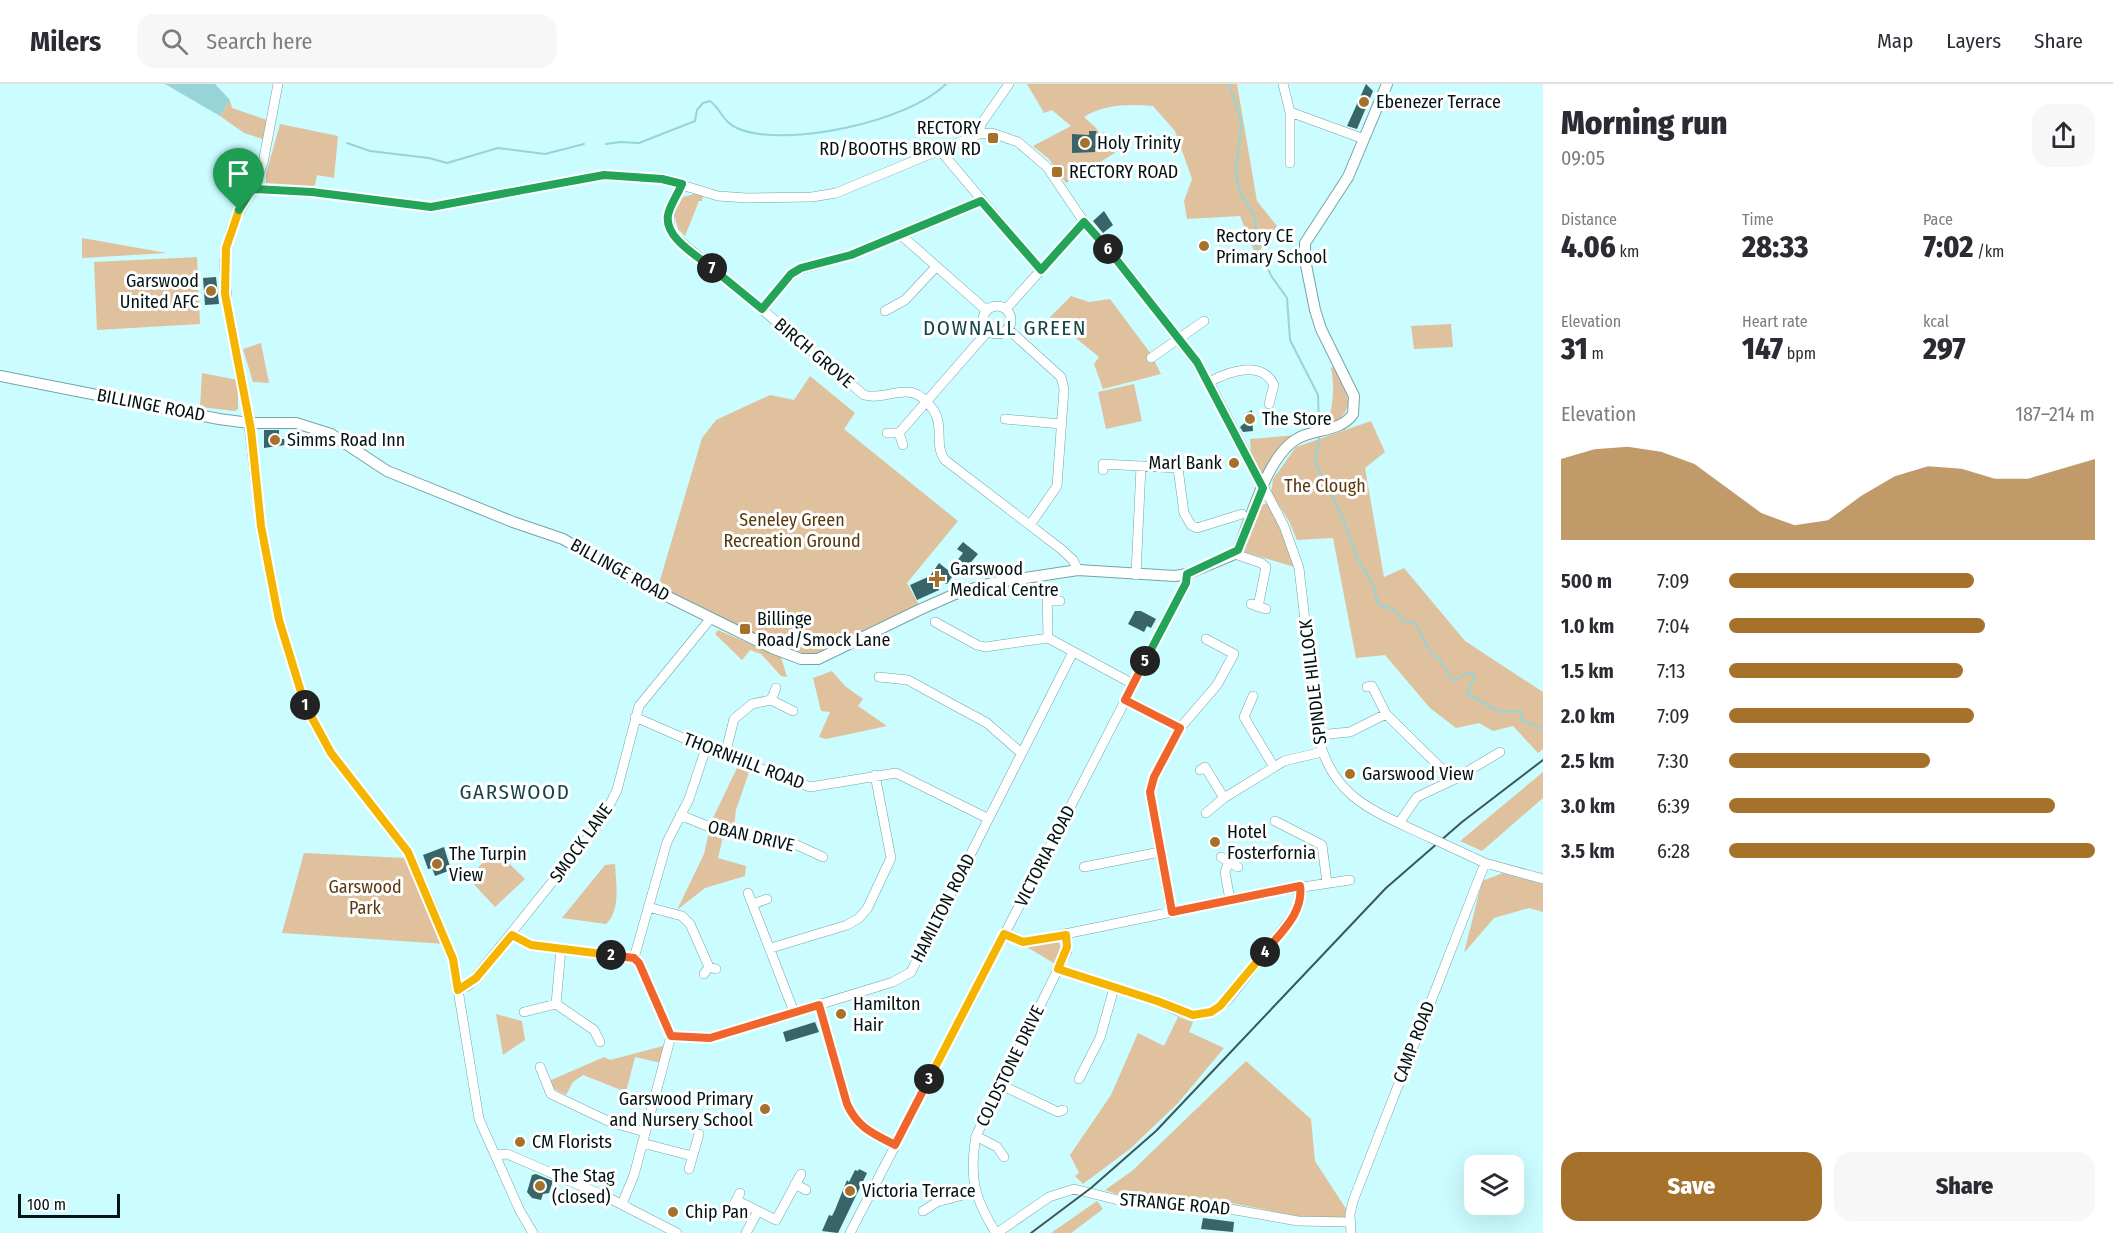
<!DOCTYPE html>
<meta charset="utf-8">
<style>
:root{--surface:#fff;--page:#f7f7f7;--text:#2b2b33;--muted:#7c7c81;--line:#e1e1e2;--accent:#a6712b}
body{margin:0;font-family:"Fira Sans Condensed",sans-serif;background:var(--page);color:var(--text);height:100vh;display:flex;flex-direction:column;font-size:22px;white-space:nowrap}
*{box-sizing:border-box;margin:0}
p{font-size:20px;color:var(--muted)}
.icon{flex:none;width:33px;height:33px;fill:none;stroke:currentColor;stroke-width:2;stroke-linecap:round;stroke-linejoin:round}
.map{position:relative;flex:1;overflow:hidden}
.side{display:flex;flex-direction:column;background:var(--surface);width:570px}
.side>*{flex:none}
.controls{position:absolute;left:1464px;top:1071px;display:grid;gap:12px}
.controls a{display:grid;place-items:center;width:60px;height:60px;border-radius:12px;background:var(--surface);box-shadow:0 6px 24px #0002;font-size:30px}
.scale{position:absolute;left:18px;bottom:15px;width:102px;box-sizing:border-box;padding-left:6px;border:3px solid #021314;border-top:0;font-size:16px;line-height:21px;white-space:nowrap;color:#021314;-webkit-text-stroke:4px #fff;paint-order:stroke}
.pin{position:absolute;display:grid;place-items:center;width:51px;height:51px;color:#fff;margin:-62px -26px;border-radius:50% 50% 50% 0;rotate:-45deg;box-shadow:0 0 6px #0007}
.pin .icon{rotate:45deg}
.km{position:absolute;width:30px;height:30px;margin:-15px;border-radius:50%;background:#222;color:#fff;font-size:16px;line-height:30px;text-align:center}
.round{display:grid;place-items:center;flex:none;width:63px;height:63px;border-radius:18px;background:var(--page)}
.head{display:flex;align-items:center;justify-content:space-between;height:102px;padding:0 18px}
h1{font-size:33px;font-weight:800;line-height:45px}
.metrics{display:grid;grid-template-columns:repeat(3,1fr);gap:9px;height:102px;padding:6px 18px}
.metrics div{display:grid;align-content:center}
.metrics b{font-size:30px;font-weight:800}
.metrics small{font-size:16px;font-weight:400}
.metrics p{font-size:16px}
.chart{height:168px;padding:12px 18px}
.chart p{display:flex;justify-content:space-between}
.chart svg{width:100%;height:108px;margin-top:6px;fill:var(--accent);opacity:.7}
.primary-button{display:flex;gap:12px;margin-top:auto;padding:12px 18px}
.primary-button a{flex:1;height:69px;border-radius:18px;background:var(--accent);color:#fff;font-size:24px;font-weight:800;line-height:69px;text-align:center}
.primary-button a+a{background:var(--page);color:var(--text)}
ul{padding:0 18px;list-style:none;font-size:20px}
li{display:grid;grid-template-columns:96px 72px 1fr;align-items:center;height:45px}
li i{height:15px;border-radius:8px;background:var(--accent)}
header{display:flex;align-items:center;gap:36px;box-sizing:border-box;height:84px;padding:0 30px;background:var(--surface);border-bottom:2px solid var(--line)}
header strong{font-size:28px}
nav{display:flex;gap:33px;margin-inline-start:auto;font-size:21px}
.search{width:420px;height:54px;background:var(--page);display:flex;align-items:center;gap:15px;box-sizing:border-box;padding:0 21px;border-radius:18px;color:var(--muted);font-size:22px}
main{display:flex;flex:1;min-height:0}
.map>svg:first-child{display:block}
.green{fill:#e0c19e}
.water{fill:#96d4d8}
.lines{fill:none;stroke-linecap:round;stroke-linejoin:round}
.stream{stroke:#96d4d8;stroke-width:2}
.building{fill:#396568}
.minor-casing{stroke:#75a4a6;stroke-width:10}
.major-casing{stroke:#75a4a6;stroke-width:12}
.minor{stroke:#fff;stroke-width:9}
.major{stroke:#fff;stroke-width:10}
.rail{stroke:#3c5758;stroke-width:2}
.minor-bridge-casing{stroke:#75a4a6;stroke-width:10;stroke-linecap:butt}
.minor-bridge{stroke:#fff;stroke-width:9}
.split-1-casing{stroke:#fff;stroke-width:12}
.split-2-casing{stroke:#fff;stroke-width:12}
.split-3-casing{stroke:#fff;stroke-width:12}
.split-4-casing{stroke:#fff;stroke-width:12}
.split-5-casing{stroke:#fff;stroke-width:12}
.split-6-casing{stroke:#fff;stroke-width:12}
.split-7-casing{stroke:#fff;stroke-width:12}
.split-8-casing{stroke:#fff;stroke-width:12}
.split-1{stroke:#f5b400;stroke-width:8}
.split-2{stroke:#f5b400;stroke-width:8}
.split-3{stroke:#f0652b;stroke-width:8}
.split-4{stroke:#f5b400;stroke-width:8}
.split-5{stroke:#f0652b;stroke-width:8}
.split-6{stroke:#22a559;stroke-width:8}
.split-7{stroke:#22a559;stroke-width:8}
.split-8{stroke:#22a559;stroke-width:8}
.poi-dot{fill:#a6712b;stroke:#fff;stroke-width:2}
.labels{text-anchor:middle;stroke-width:6;stroke-linejoin:round;paint-order:stroke}
.poi-label{font-size:18px;fill:#021314;stroke:#fff;text-anchor:start}
.street-label{font-size:18px;fill:#021314;stroke:#fff}
.park-label{font-size:18px;fill:#59380a;stroke:#fff}
.quarter-label{font-size:21px;letter-spacing:1.5px;fill:#184648;stroke:#fff}
</style>
<header>
<strong>Milers</strong>
<div class="search"><svg class="icon" aria-label="search" viewBox="0 0 24 24"><circle cx="10" cy="10" r="6"/><path d="M15 15l6 6"/></svg>Search here</div>
<nav><a>Map</a><a>Layers</a><a>Share</a></nav>
</header>
<main>
<div class="map">
<svg width="1543" height="1149" viewBox="0 0 1543 1149">
<rect width="100%" height="100%" fill="#cbfcff"/>
<path class="green" d="M1027,0H1237L1257,117L1277,142L1256,172L1240,132L1187,135L1184,117L1192,95L1175,47L1153,22C1130,20 1104,20 1084,33L1096,44L1100,50L1104,48L1115,69L1066,99L1049,75L1033,62L1071,42L1052,26L1044,29Z
M230,16L232,24L270,37L266,56L244,49L220,32Z
M280,40L338,52L334,94L317,91L315,101L313,102L266,99V90Z
M698,109L703,110L702,117H699L685,152L678,145L674,130L683,113Z
M82,154L167,169L82,174Z
M197,173L200,240L97,246L94,178Z
M1071,212L1089,218L1110,215L1151,270L1161,290L1103,305L1094,280L1099,273L1050,233Z
M1451,240L1453,263L1414,265L1411,242Z
M261,259L269,299L253,298L243,265Z
M1333,283C1347,309 1361,325 1327,342C1333,323 1335,303 1331,284Z
M202,289L238,296V325L235,327L200,323Z
M810,292L855,329L844,345L958,437L907,499L919,521L872,542L820,569L812,571L792,569L658,503L702,354L716,336L770,311L794,316Z
M1134,300L1142,337L1106,345L1098,308Z
M1371,337L1385,368L1365,384L1384,493L1404,484L1465,557L1543,608V665L1538,669L1513,642L1493,647L1479,639L1456,644L1430,624L1385,571L1356,574L1333,454L1297,456L1289,437L1271,409L1273,395L1296,363Z
M1297,351L1262,395L1251,371L1250,355Z
M1267,419L1277,436L1295,483L1244,468L1262,421Z
M718,546L781,573L787,593L781,592L761,570L750,566L742,576L715,550Z
M832,587L845,602L863,615L858,622L887,642L826,655L819,653L830,628L821,627L813,594Z
M738,682L750,685L736,726L733,750L724,748L718,774L746,782L745,792L705,804L677,826L704,770L711,738Z
M1543,688V714L1482,767L1460,757Z
M495,766L525,795L495,823L468,794Z
M304,769L405,774L445,860L282,849Z
M615,780C616,800 621,826 606,840L562,834L605,781Z
M1503,789L1543,800V828L1529,824L1494,834L1464,869L1482,797Z
M1057,856C1064,864 1059,871 1055,880L1027,863Z
M496,930L522,937L525,956L503,971Z
M1178,933L1193,938L1189,948L1224,964L1178,1019L1131,1064L1083,1100L1075,1092L1079,1089L1070,1071L1111,1011L1138,949L1164,962Z
M663,962L661,979L635,973L626,1008L583,991L573,998L566,1011L554,1005L549,997L604,973L610,976Z
M1246,977L1311,1035L1315,1077L1352,1134L1312,1135L1226,1118L1125,1113L1105,1106L1132,1087Z
M1097,1117L1103,1125L1071,1149H1051Z"/>
<path class="water" d="M165,0H215L230,16L220,32Z"/>
<g class="lines">
<path class="stream" d="M1229,0C1233,13 1241,31 1241,45C1240,63 1233,82 1238,101C1243,125 1265,128 1252,154L1272,193L1287,214L1290,256L1318,311L1319,341
M347,59L370,67L429,74L447,79L498,64L545,70L584,60
M606,60L620,58L639,59L695,37L697,26L703,19L710,17C722,26 722,38 739,45C788,64 909,37 946,0
M1319,354L1315,379L1339,425L1358,475L1373,501L1378,520L1395,526L1402,537L1415,539L1431,569L1440,576L1453,597L1467,589L1475,591L1467,610L1501,628L1521,627L1522,636L1543,645"/>
</g>
<path class="building" d="M1366,0L1373,7L1357,45L1347,42Z
M1089,47H1096L1099,56H1105V64H1095V68L1072,69V50L1089,51Z
M1104,127L1113,141L1103,149L1093,137Z
M216,193L219,220L205,221L203,194Z
M1252,326L1253,347L1243,348L1240,343L1247,337L1245,330Z
M264,346H279V355H284L285,361L264,364Z
M963,458L978,470L972,477L959,492L955,489L947,500L935,495L939,506L917,516L910,501L930,492L939,479L949,487L963,469L957,465Z
M1135,527H1141L1156,535L1151,544L1147,542L1144,548L1128,540Z
M444,763L451,786L435,792L432,784L428,785L423,771Z
M815,938L819,948L786,958L783,948Z
M859,1085L867,1089L838,1149L822,1147L829,1131L832,1132L835,1126L847,1096L849,1098L855,1086L858,1087Z
M536,1090L553,1097L549,1109L543,1110L541,1116L532,1114L527,1108L532,1091Z
M1203,1134L1234,1138L1233,1148L1201,1145Z"/>
<g class="lines">
<defs>
<path id="minor" d="M278,0L263,79L257,95L231,145L224,179L228,228L246,317L261,442L279,536L307,626L331,669L408,768L431,820L453,875L479,1035L520,1127L533,1149
M1283,0L1290,28V79
M1290,28L1364,55
M979,50L981,40L1009,0
M941,64L944,71L1041,186
M682,100C674,119 664,130 672,150L864,311C890,318 911,291 934,327C944,343 934,362 945,376L1061,465L1073,476L1078,486
M253,105L312,108L431,123L604,91L662,95L718,112L747,114L812,113L836,109L979,50L992,49L1018,58L1047,83L1084,138L1113,170L1179,254L1209,298L1284,442L1299,484L1318,651C1332,716 1377,728 1431,754
M902,152L986,226
M983 236a14 14 0 1 1 28 0a14 14 0 1 1-28 0Z
M762,225L795,187L851,171L981,117
M1006,225L1084,138
M885,227L905,216L935,184
M1008,245L1061,293L1064,305L1057,402L1030,441
M1151,274L1204,237
M1209,298C1228,288 1261,275 1274,301L1269,320
M1005,335L1061,340
M887,349H899L903,361
M899,349L988,247
M1103,386V380L1178,384L1184,429L1191,441L1197,444L1242,430
M1235,470L1261,479L1266,483L1258,523
M1136,491L1141,382
M1047,504L1048,554
M1047,517H1060
M1251,520L1266,525
M935,538L977,561L985,563L1048,554L1133,600
M879,593L908,596L950,619L987,639L1021,669
M1367,603L1372,602L1386,630L1453,696
M1253,612L1244,633L1274,683
M771,616L776,604
M1125,616L1180,644
M635,633L706,664L810,703L896,689L987,734
M1318,651L1350,648L1386,630
M725,671L734,635L752,620L771,616L793,627
M1200,686L1205,683L1224,714
M1206,729L1224,714L1284,677L1322,668
M680,731L712,744L788,757L823,773
M1275,737L1322,761L1327,799
M1399,739L1417,713L1453,696L1500,668
M1470,772L1485,779L1543,795
M1221,773L1238,783
M1229,777L1225,788L1230,816
M1084,783L1160,768
M748,809L794,928
M753,820L767,815
M648,823L682,832L690,840L709,883
M1171,828L1150,709L1154,693L1180,644L1217,601L1234,570L1206,555
M1004,850L1020,857H1031L1269,808L1350,796
M512,851L531,861L634,874L639,879L671,952L634,1091L622,1120
M771,864L847,841L859,834L867,825L891,774L875,691
M561,865L556,920L594,946L600,958
M634,874L667,758L689,715L706,664
M1057,885L1157,917L1180,928L1193,931L1201,930L1211,928L1228,916L1292,833C1300,823 1302,815 1300,803
M704,890L709,883L716,885
M458,905L468,902L475,894L602,736L617,706L639,622L711,534
M819,921L847,1020C858,1044 873,1049 895,1061
M524,928L556,920
M671,952L710,954L893,898L911,888L1073,568
M540,983L551,1010L610,1038L645,1048
M1079,995L1100,954L1114,904
M999,1000L1058,1028L1063,1026
M976,1052L997,1063L1004,1073
M642,1059L692,1072
M495,1071L507,1070L607,1113L677,1149
M689,1085L699,1050
M795,1100L806,1106
M736,1116L776,1136L801,1090
M733,1122L740,1109
M923,1127L937,1118L974,1108
M746,1149L758,1127
M850,1149L1186,499L1187,490
M996,1149C974,1114 969,1093 976,1052L1067,867L1066,851
M997,1149L1049,1113L1074,1105L1126,1118L1201,1120L1298,1137L1349,1138
M1351,1149L1350,1130L1353,1117L1485,779"/>
<path id="major" d="M0,292L219,335L249,339H296L331,350L387,387L513,438L563,455L636,497L772,564L801,575H818L919,526L955,510L992,499L1078,486L1175,492L1187,490L1235,470L1238,466C1251,435 1266,375 1295,356C1313,344 1340,349 1353,330L1354,312L1321,245L1315,226L1305,176V159L1348,93L1387,0"/>
</defs>
<use href="#minor" class="minor-casing"/>
<use href="#major" class="major-casing"/>
<use href="#minor" class="minor"/>
<use href="#major" class="major"/>
<path class="rail" d="M1031,1149L1091,1104L1156,1047L1386,804L1462,738L1543,676"/>
<defs>
<path id="minor-bridge" d="M1431,754L1470,772"/>
</defs>
<use href="#minor-bridge" class="minor-bridge-casing"/>
<use href="#minor-bridge" class="minor-bridge"/>
</g>
<g class="lines">
<defs>
<path id="split-1" d="M239,126L226,164L225,210L251,346L261,442L273,505L279,536L305,621"/>
<path id="split-2" d="M305,621L331,669L408,768L453,875L458,906L476,894L512,851L531,861L611,871"/>
<path id="split-3" d="M611,871L634,874L639,879L671,952L710,954L819,921L847,1020C858,1044 872,1049 895,1061L929,995"/>
<path id="split-4" d="M929,995L1004,850L1023,858L1066,851L1067,863L1058,885L1157,917L1193,931L1211,928L1220,922L1265,868"/>
<path id="split-5" d="M1145,577L1125,616L1180,644L1154,693L1150,708L1172,828L1300,802C1304,829 1280,849 1265,868"/>
<path id="split-6" d="M1108,165L1197,278L1263,404L1238,466L1187,490L1186,499L1145,577"/>
<path id="split-7" d="M712,184L762,225L791,190L801,184L851,171L981,117L1041,186L1084,138L1108,165"/>
<path id="split-8" d="M239,126L252,105L312,108L431,123L604,91L662,95L682,100C678,110 670,121 668,131C664,154 698,172 712,184"/>
</defs>
<use href="#split-1" class="split-1-casing"/>
<use href="#split-2" class="split-2-casing"/>
<use href="#split-3" class="split-3-casing"/>
<use href="#split-4" class="split-4-casing"/>
<use href="#split-5" class="split-5-casing"/>
<use href="#split-6" class="split-6-casing"/>
<use href="#split-7" class="split-7-casing"/>
<use href="#split-8" class="split-8-casing"/>
<use href="#split-1" class="split-1"/>
<use href="#split-2" class="split-2"/>
<use href="#split-3" class="split-3"/>
<use href="#split-4" class="split-4"/>
<use href="#split-5" class="split-5"/>
<use href="#split-6" class="split-6"/>
<use href="#split-7" class="split-7"/>
<use href="#split-8" class="split-8"/>
</g>
<g class="poi-dot">
<circle cx="1364" cy="18" r="6"/>
<rect x="987" y="48" width="12" height="12" rx="3"/>
<circle cx="1085" cy="59" r="6"/>
<rect x="1051" y="82" width="12" height="12" rx="3"/>
<circle cx="1204" cy="162" r="6"/>
<circle cx="211" cy="207" r="6"/>
<circle cx="1250" cy="335" r="6"/>
<circle cx="275" cy="356" r="6"/>
<circle cx="1234" cy="379" r="6"/>
<path d="M934 486h6v6h6v6h-6v6h-6v-6h-6v-6h6z"/>
<rect x="739" y="539" width="12" height="12" rx="3"/>
<circle cx="1350" cy="690" r="6"/>
<circle cx="1215" cy="758" r="6"/>
<circle cx="437" cy="780" r="6"/>
<circle cx="841" cy="930" r="6"/>
<circle cx="765" cy="1025" r="6"/>
<circle cx="520" cy="1058" r="6"/>
<circle cx="540" cy="1102" r="6"/>
<circle cx="850" cy="1107" r="6"/>
<circle cx="673" cy="1128" r="6"/>
</g>
<g class="labels">
<g class="poi-label">
<text x="1376" y="24">Ebenezer Terrace</text>
<text x="981" y="50" text-anchor="end">RECTORY<tspan x="981" dy="21">RD/BOOTHS BROW RD</tspan></text>
<text x="1097" y="65">Holy Trinity</text>
<text x="1069" y="94">RECTORY ROAD</text>
<text x="1216" y="158">Rectory CE<tspan x="1216" dy="21">Primary School</tspan></text>
<text x="199" y="203" text-anchor="end">Garswood<tspan x="199" dy="21">United AFC</tspan></text>
<text x="1262" y="341">The Store</text>
<text x="287" y="362">Simms Road Inn</text>
<text x="1222" y="385" text-anchor="end">Marl Bank</text>
<text x="950" y="491">Garswood<tspan x="950" dy="21">Medical Centre</tspan></text>
<text x="757" y="541">Billinge<tspan x="757" dy="21">Road/Smock Lane</tspan></text>
<text x="1362" y="696">Garswood View</text>
<text x="1227" y="754">Hotel<tspan x="1227" dy="21">Fosterfornia</tspan></text>
<text x="449" y="776">The Turpin<tspan x="449" dy="21">View</tspan></text>
<text x="853" y="926">Hamilton<tspan x="853" dy="21">Hair</tspan></text>
<text x="753" y="1021" text-anchor="end">Garswood Primary<tspan x="753" dy="21">and Nursery School</tspan></text>
<text x="532" y="1064">CM Florists</text>
<text x="552" y="1098">The Stag<tspan x="552" dy="21">(closed)</tspan></text>
<text x="862" y="1113">Victoria Terrace</text>
<text x="685" y="1134">Chip Pan</text>
</g>
<g class="street-label">
<text transform="translate(814 269) rotate(40)" y="6">BIRCH GROVE</text>
<text transform="translate(151 321) rotate(11)" y="6">BILLINGE ROAD</text>
<text transform="translate(620 486) rotate(29)" y="6">BILLINGE ROAD</text>
<text transform="translate(1313 598) rotate(-97)" y="6">SPINDLE HILLOCK</text>
<text transform="translate(744 677) rotate(21)" y="6">THORNHILL ROAD</text>
<text transform="translate(751 752) rotate(13)" y="6">OBAN DRIVE</text>
<text transform="translate(581 759) rotate(-54)" y="6">SMOCK LANE</text>
<text transform="translate(1045 772) rotate(-63)" y="6">VICTORIA ROAD</text>
<text transform="translate(943 824) rotate(-63)" y="6">HAMILTON ROAD</text>
<text transform="translate(1414 958) rotate(-69)" y="6">CAMP ROAD</text>
<text transform="translate(1010 982) rotate(-64)" y="6">COLDSTONE DRIVE</text>
<text transform="translate(1175 1120) rotate(5)" y="6">STRANGE ROAD</text>
</g>
<g class="park-label">
<text x="1325" y="408">The Clough</text>
<text x="792" y="442">Seneley Green<tspan x="792" dy="21">Recreation Ground</tspan></text>
<text x="365" y="809">Garswood<tspan x="365" dy="21">Park</tspan></text>
</g>
<g class="quarter-label">
<text x="1005" y="251">DOWNALL GREEN</text>
<text x="515" y="715">GARSWOOD</text>
</g>
</g>
</svg>
<div class="controls">
<a><svg class="icon" aria-label="layers" viewBox="0 0 24 24"><path d="M12 4l9 5-9 5-9-5zM3 14l9 5 9-5"/></svg></a>
</div>
<div class="scale">100 m</div>
<div class="pin" style="left:239px;top:126px;background:#1e9e55"><svg class="icon" aria-label="arrive" viewBox="0 0 24 24"><path d="M6 21V4h12l-3 4 3 4H6"/></svg></div>
<b class="km" style="left:305px;top:621px">1</b>
<b class="km" style="left:611px;top:871px">2</b>
<b class="km" style="left:929px;top:995px">3</b>
<b class="km" style="left:1265px;top:868px">4</b>
<b class="km" style="left:1145px;top:577px">5</b>
<b class="km" style="left:1108px;top:165px">6</b>
<b class="km" style="left:712px;top:184px">7</b>
</div>
<section class="side">
<div class="head"><div><h1>Morning run</h1><p>09:05</p></div><a class="round"><svg class="icon" aria-label="share" viewBox="0 0 24 24"><path d="M12 15V3M7 8l5-5 5 5M5 13v7h14v-7"/></svg></a></div>
<div class="metrics">
<div><p>Distance</p><b>4.06<small> km</small></b></div>
<div><p>Time</p><b>28:33</b></div>
<div><p>Pace</p><b>7:02<small> /km</small></b></div>
</div>
<div class="metrics">
<div><p>Elevation</p><b>31<small> m</small></b></div>
<div><p>Heart rate</p><b>147<small> bpm</small></b></div>
<div><p>kcal</p><b>297</b></div>
</div>
<div class="chart"><p><span>Elevation</span>187–214 m</p>
<svg viewBox="0 0 160 44" preserveAspectRatio="none"><path d="M0 44V11L10 7L20 6L30 8L40 13L50 23L60 33L70 38L80 36L90 26L100 18L110 14L120 15L130 19L140 19L150 15L160 11V44z"/></svg>
</div>
<ul>
<li><b>500 m</b>7:09<i style="width:67%"></i></li>
<li><b>1.0 km</b>7:04<i style="width:70%"></i></li>
<li><b>1.5 km</b>7:13<i style="width:64%"></i></li>
<li><b>2.0 km</b>7:09<i style="width:67%"></i></li>
<li><b>2.5 km</b>7:30<i style="width:55%"></i></li>
<li><b>3.0 km</b>6:39<i style="width:89%"></i></li>
<li><b>3.5 km</b>6:28<i style="width:100%"></i></li>
</ul>
<div class="primary-button"><a>Save</a><a>Share</a></div>
</section>
</main>
